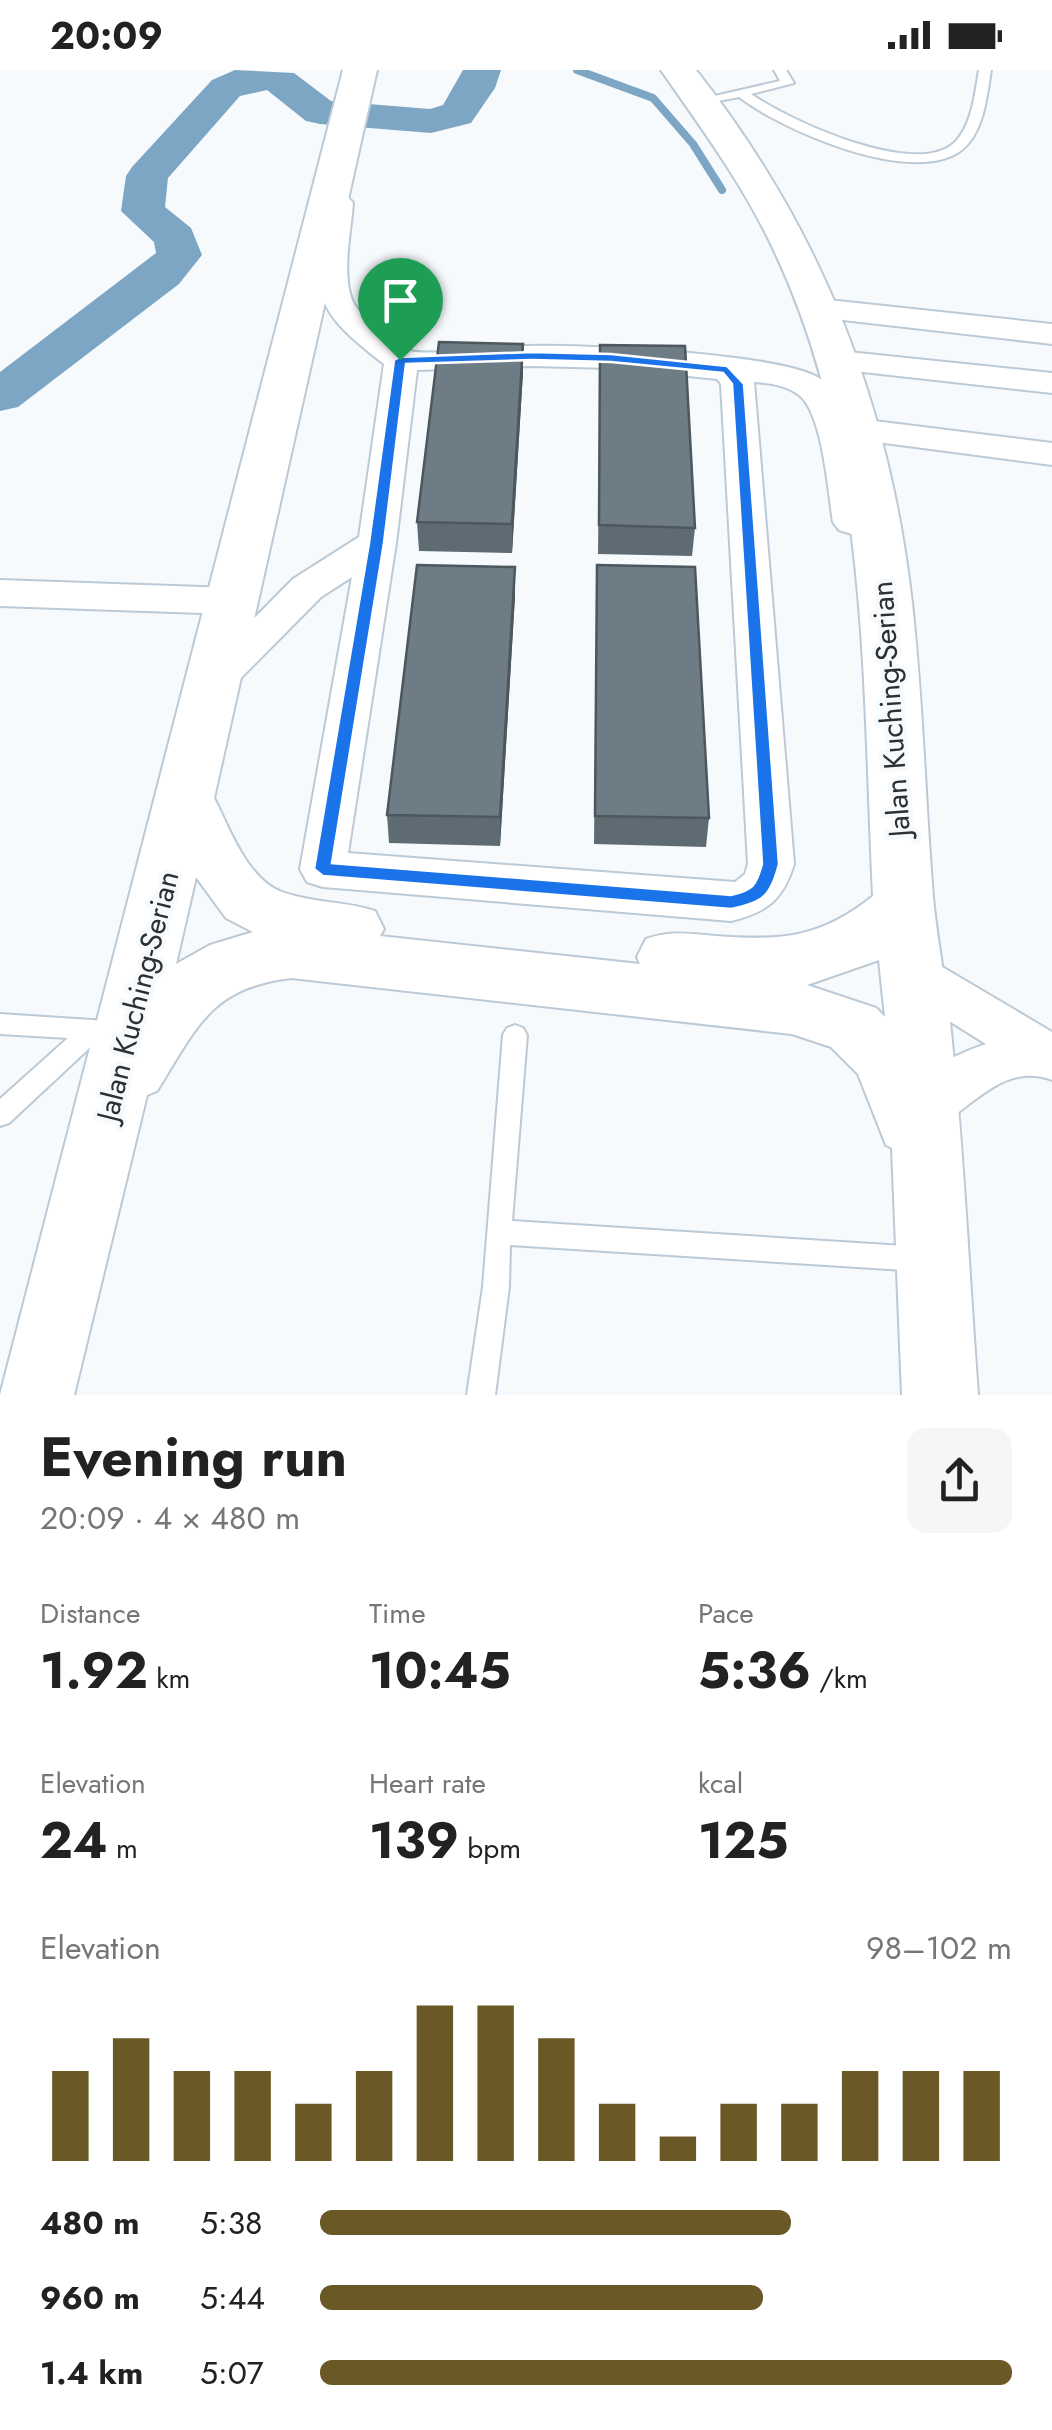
<!DOCTYPE html>
<meta charset="utf-8">
<style>
:root{--surface:#fff;--page:#f6f6f6;--text:#222;--muted:#767676;--accent:#6a5927}
body{margin:0;font-family:Jost,sans-serif;background:var(--page);color:var(--text);height:100vh;display:flex;flex-direction:column;font-size:38px;white-space:nowrap}
*{box-sizing:border-box;margin:0}
p{font-size:32px;color:var(--muted)}
.icon{flex:none;width:55px;height:55px;fill:none;stroke:currentColor;stroke-width:2;stroke-linecap:round;stroke-linejoin:round}
.map{position:relative;height:1325px;overflow:hidden}
.sheet{display:flex;flex-direction:column;background:var(--surface);flex:1}
.sheet>*{flex:none}
.pin{position:absolute;display:grid;place-items:center;width:85px;height:85px;color:#fff;margin:-102px -42px;border-radius:50% 50% 50% 0;rotate:-45deg;box-shadow:0 0 10px #0007}
.pin .icon{rotate:45deg}
.round{display:grid;place-items:center;flex:none;width:105px;height:105px;border-radius:20px;background:var(--page)}
.summary{display:flex;align-items:center;justify-content:space-between;height:170px;padding:0 40px}
h1{font-size:55px;font-weight:700;line-height:75px}
.stats{display:grid;grid-template-columns:repeat(3,1fr);gap:15px;height:170px;padding:10px 40px}
.stats div{display:grid;align-content:center}
.stats b{font-size:50px;font-weight:700}
.stats small{font-size:28px;font-weight:400}
.stats p{font-size:28px}
.chart{height:280px;padding:20px 40px}
.chart p{display:flex;justify-content:space-between}
.chart svg{width:100%;height:180px;margin-top:10px;stroke:var(--accent);stroke-width:6}
ul{padding:0 40px;list-style:none;font-size:32px}
li{display:grid;grid-template-columns:160px 120px 1fr;align-items:center;height:75px}
li i{height:25px;border-radius:12px;background:var(--accent)}
.status{display:flex;justify-content:space-between;align-items:center;height:70px;padding:0 50px;background:var(--surface);direction:ltr}
.status svg{height:28px;fill:currentColor}
.map>svg:first-child{display:block}
.lines{fill:none;stroke-linecap:round;stroke-linejoin:round}
.stream{stroke:#7da6c4;stroke-width:8}
.river{fill:#7da6c4;fill-rule:evenodd}
.lane-casing{stroke:#bbcad6;stroke-width:4}
.street-casing{stroke:#bbcad6;stroke-width:4}
.highway-casing{stroke:#bbcad6;stroke-width:4}
.lane{fill:#fff;fill-rule:evenodd}
.street{fill:#fff;fill-rule:evenodd}
.highway{fill:#fff;fill-rule:evenodd}
.wall{fill:#5f6b73}
.shaded-wall{fill:#4d575e}
.building{fill:#6e7c86;stroke:#4d575e;stroke-width:2.5}
.route{fill:#1a73e8;stroke:#fff;stroke-width:2.5;fill-rule:evenodd}
.labels{text-anchor:middle;stroke-width:9;stroke-linejoin:round;paint-order:stroke}
.street-label{font-size:30px;fill:#2a3034;stroke:#f7fafc}
</style>
<div class="status"><b>20:09</b><svg viewBox="0 0 49 12"><path d="M0 12V9h3v3zM5 12V6h3v6zM10 12V3h3v9zM15 12V0h3v12zM26 1h20v11H26zM47 4h2v5h-2z"/></svg></div>
<div class="map">
<svg width="1052" height="1325" viewBox="0 0 1052 1325">
<rect width="100%" height="100%" fill="#f7fafc"/>
<g class="lines">
<path class="stream" d="M577,0L653,28L693,74L722,120"/>
<path class="river" d="M235,0L294,3L331,31L430,39L443,35L463,0H501L495,18L471,53L431,63L320,54L306,51L267,20L240,26L168,108L165,137L191,158L202,185L179,214L18,337L0,341V302L156,183L154,172L121,141L126,106L132,97L212,10Z"/>
<defs>
<path id="lane" d="M774,0H786L794,13L751,24C788,50 915,109 954,73C972,56 975,23 979,0H991C987,25 984,61 963,79C915,119 780,59 739,27L703,34L697,30L780,11Z
M0,944L122,952L130,955L134,962L130,969L122,972L98,970L9,1053L0,1056V1029L68,968L0,964Z
M515,955L523,958L527,965L512,1151L920,1177L929,1180L933,1189L929,1198L920,1201L510,1175L509,1217L495,1325H467L483,1217L503,965L507,958Z"/>
<path id="street" d="M338,124L348,127L353,133C351,162 341,205 353,232C359,245 397,278 410,281C432,286 498,277 525,276C578,274 779,283 819,308C834,318 842,336 848,352L858,349L1052,373V395L854,369L871,452L865,460L852,464L839,460L833,452C828,422 823,344 799,325C786,315 769,313 754,312L794,794C783,830 767,842 731,851L323,817L307,812L300,799L352,507L321,527L225,624L210,629L195,624L189,614L293,509L359,467L384,294C307,235 316,225 323,133L328,127ZM532,296L611,298L717,309L721,314L748,794L745,804L735,812L348,783L396,473L417,300Z
M819,229L1052,254V274L808,246L803,239L808,232Z
M839,281L1052,303V323L827,298L822,291L827,284Z
M0,510L231,518L245,522L251,531L245,540L231,544L0,536Z
M910,882L927,888L1052,962V1010C998,990 968,1047 923,1063L905,1056L897,1040C913,1005 951,986 986,974L893,916L886,902L893,888Z"/>
<path id="highway" d="M343,0H377L214,728C230,759 247,809 282,822C312,833 345,831 375,841L384,859L380,866L640,894L637,887L646,869C671,860 690,864 716,866C781,871 821,868 873,826C862,602 870,372 767,166C737,106 699,55 661,0H696C821,159 889,331 912,533C923,631 925,729 933,827C937,872 947,917 951,962C964,1083 969,1204 978,1325H902L892,1078L886,1075L858,1004L831,977L792,964L291,908C210,918 197,957 157,1021L147,1025L74,1325H0ZM196,807L226,848L253,862L210,875L176,894ZM879,890L885,947L876,938L807,915Z"/>
</defs>
<use href="#lane" class="lane-casing"/>
<use href="#street" class="street-casing"/>
<use href="#highway" class="highway-casing"/>
<use href="#lane" class="lane"/>
<use href="#street" class="street"/>
<use href="#highway" class="highway"/>
</g>
<path class="wall" d="M600,275L695,458L692,486L598,484Z
M523,302L512,483L419,481L417,452Z
M597,495L709,748L706,777L594,774Z
M515,526L500,776L389,773L387,745Z"/>
<path class="shaded-wall" d="M523,274V302L512,483V454Z
M515,497V526L500,776V747Z"/>
<path class="building" d="M439,272L523,274L512,454L417,452Z
M600,275L685,276L695,458L599,455Z
M417,495L515,497L500,747L387,745Z
M597,495L695,497L709,748L595,746Z"/>
<path class="route" d="M532,282L611,284L727,296L744,314L779,794C771,826 763,833 731,839L323,806L314,799L369,473L394,290L400,287ZM532,290L611,292L723,303L732,314L762,794C756,816 753,820 731,825L332,793L384,473L406,294Z"/>
<g class="labels">
<g class="street-label">
<text transform="translate(891 639) rotate(-94)" y="10">Jalan Kuching-Serian</text>
<text transform="translate(138 926) rotate(-76)" y="10">Jalan Kuching-Serian</text>
</g>
</g>
</svg>
<div class="pin" style="left:400px;top:290px;background:#1e9e55"><svg class="icon" aria-label="arrive" viewBox="0 0 24 24"><path d="M6 21V4h12l-3 4 3 4H6"/></svg></div>
</div>
<section class="sheet">
<div class="summary"><div><h1>Evening run</h1><p>20:09 · 4 × 480 m</p></div><a class="round"><svg class="icon" aria-label="share" viewBox="0 0 24 24"><path d="M12 15V3M7 8l5-5 5 5M5 13v7h14v-7"/></svg></a></div>
<div class="stats">
<div><p>Distance</p><b>1.92<small> km</small></b></div>
<div><p>Time</p><b>10:45</b></div>
<div><p>Pace</p><b>5:36<small> /km</small></b></div>
</div>
<div class="stats">
<div><p>Elevation</p><b>24<small> m</small></b></div>
<div><p>Heart rate</p><b>139<small> bpm</small></b></div>
<div><p>kcal</p><b>125</b></div>
</div>
<div class="chart"><p><span>Elevation</span>98–102 m</p>
<svg viewBox="0 0 160 44" preserveAspectRatio="none"><path d="M5 44V22M15 44V14M25 44V22M35 44V22M45 44V30M55 44V22M65 44V6M75 44V6M85 44V14M95 44V30M105 44V38M115 44V30M125 44V30M135 44V22M145 44V22M155 44V22"/></svg>
</div>
<ul>
<li><b>480 m</b>5:38<i style="width:68%"></i></li>
<li><b>960 m</b>5:44<i style="width:64%"></i></li>
<li><b>1.4 km</b>5:07<i style="width:100%"></i></li>
</ul>
</section>
